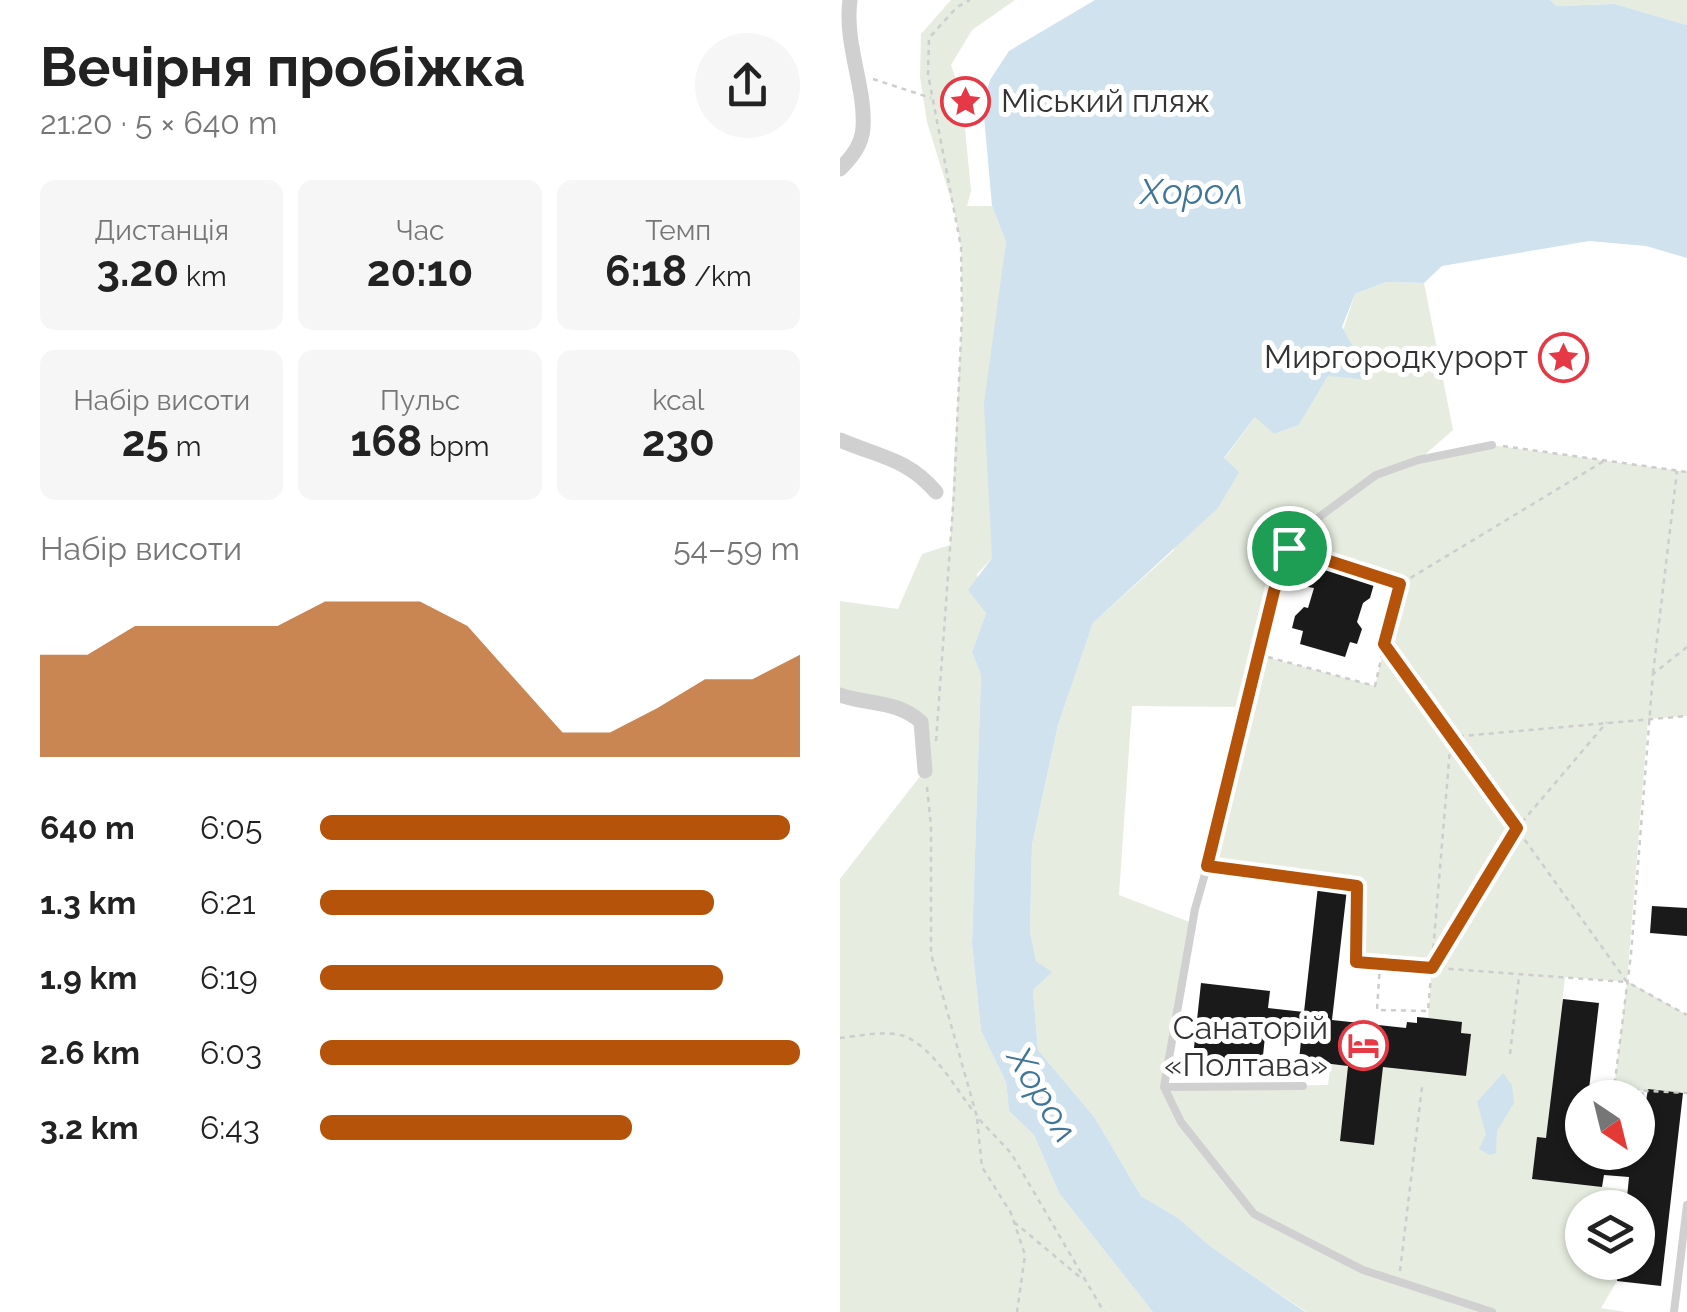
<!DOCTYPE html>
<html lang="uk">
<meta charset="utf-8">
<style>
:root{--surface:#fff;--page:#f6f6f6;--text:#222;--muted:#767676;--accent:#b45309}
body{margin:0;font-family:Raleway,sans-serif;background:var(--page);color:var(--text);height:100vh;display:flex;flex-direction:column;font-size:38px;white-space:nowrap}
*{box-sizing:border-box;margin:0}
p{font-size:32px;color:var(--muted)}
.icon{flex:none;width:55px;height:55px;fill:none;stroke:currentColor;stroke-width:2;stroke-linecap:round;stroke-linejoin:round}
.map{position:relative;flex:1;overflow:hidden}
.sheet{display:flex;flex-direction:column;background:var(--surface);width:840px}
.sheet>*{flex:none}
.needle{width:65px;rotate:145deg}
.controls{position:absolute;left:725px;top:1080px;display:grid;gap:20px}
.controls a{display:grid;place-items:center;width:90px;height:90px;border-radius:50%;background:var(--surface);box-shadow:0 2px 8px #0004;font-size:50px}
.pin{position:absolute;display:grid;place-items:center;width:85px;height:85px;color:#fff;margin:-42px;border:5px solid #fff;border-radius:50%;box-shadow:0 2px 10px #0007}
.round{display:grid;place-items:center;flex:none;width:105px;height:105px;border-radius:52px;background:var(--page)}
.headline{display:flex;align-items:center;justify-content:space-between;height:170px;padding:0 40px}
h1{font-size:55px;font-weight:700;line-height:75px}
.metrics{display:grid;grid-template-columns:repeat(3,1fr);gap:15px;height:170px;padding:10px 40px}
.metrics div{display:grid;align-content:center;border-radius:15px;background:var(--page);text-align:center}
.metrics b{font-size:42px;font-weight:700}
.metrics small{font-size:28px;font-weight:400}
.metrics p{font-size:28px}
.chart{height:280px;padding:20px 40px}
.chart p{display:flex;justify-content:space-between}
.chart svg{width:100%;height:180px;margin-top:10px;fill:var(--accent);opacity:.7}
ul{padding:0 40px;list-style:none;font-size:32px}
li{display:grid;grid-template-columns:160px 120px 1fr;align-items:center;height:75px}
li i{height:25px;border-radius:12px;background:var(--accent)}
main{display:flex;flex:1;min-height:0}
.map>svg:first-child{display:block}
.green{fill:#e6ecdf;fill-rule:evenodd}
.water{fill:#cfe2ee}
.building{fill:#1a1a1a}
.lines{fill:none;stroke-linecap:round;stroke-linejoin:round}
.path{stroke:#cdcdcd;stroke-width:2.5;stroke-dasharray:5 5;stroke-linecap:butt}
.lane{stroke:#d0d0d0;stroke-width:8}
.street{stroke:#d0d0d0;stroke-width:15}
.route-casing{stroke:#fff;stroke-width:20}
.route{stroke:#b45309;stroke-width:12}
.labels{text-anchor:middle;stroke-width:10;stroke-linejoin:round;paint-order:stroke}
.poi-label{font-size:32px;fill:#333;stroke:#fff;text-anchor:end}
.water-label{font-size:35px;font-style:italic;fill:#3f7597;stroke:#fff}
</style>
<main>
<section class="sheet">
<div class="headline"><div><h1>Вечірня пробіжка</h1><p>21:20 · 5 × 640 m</p></div><a class="round"><svg class="icon" aria-label="share" viewBox="0 0 24 24"><path d="M12 15V3M7 8l5-5 5 5M5 13v7h14v-7"/></svg></a></div>
<div class="metrics">
<div><p>Дистанція</p><b>3.20<small> km</small></b></div>
<div><p>Час</p><b>20:10</b></div>
<div><p>Темп</p><b>6:18<small> /km</small></b></div>
</div>
<div class="metrics">
<div><p>Набір висоти</p><b>25<small> m</small></b></div>
<div><p>Пульс</p><b>168<small> bpm</small></b></div>
<div><p>kcal</p><b>230</b></div>
</div>
<div class="chart"><p><span>Набір висоти</span>54–59 m</p>
<svg viewBox="0 0 160 44" preserveAspectRatio="none"><path d="M0 44V19L10 19L20 12L30 12L40 12L50 12L60 6L70 6L80 6L90 12L100 25L110 38L120 38L130 32L140 25L150 25L160 19V44z"/></svg>
</div>
<ul>
<li><b>640 m</b>6:05<i style="width:98%"></i></li>
<li><b>1.3 km</b>6:21<i style="width:82%"></i></li>
<li><b>1.9 km</b>6:19<i style="width:84%"></i></li>
<li><b>2.6 km</b>6:03<i style="width:100%"></i></li>
<li><b>3.2 km</b>6:43<i style="width:65%"></i></li>
</ul>
</section>
<div class="map">
<svg width="847" height="1312" viewBox="0 0 847 1312">
<rect width="100%" height="100%" fill="#fff"/>
<path class="green" d="M111,0H175L132,30L111,65L122,97L131,191L127,206H152L166,242L160,296L152,558L137,574L146,613L132,652L141,675L132,944L141,1031L166,1082L169,1111L194,1135L219,1193L313,1312H0V879L85,770L81,722L0,695V601L58,609L82,554L110,545L122,314L121,247L114,209L87,122L80,77L81,34Z
M710,0H847V25L775,4L715,6Z
M546,282L584,283L613,430L581,458L652,445L847,472V716L808,719L787,981L847,1015V1093L774,1089L787,982L725,977L707,1138H697L692,1178L788,1190L786,1207L742,1208V1262L779,1263L777,1281L761,1308L785,1312H466L370,1246L338,1218L301,1196L255,1118L198,1050L193,990L211,972L196,961L190,933L192,845L218,725L253,623L333,551L384,459L416,416L434,434L459,425L488,376L515,294ZM450,548L560,584L535,686L419,655ZM292,706L405,707L367,866L517,886L516,962L592,968L588,1018L622,1022L621,1033L631,1034L626,1076L559,1069L544,1057L534,1145L500,1141L509,1054L492,1052L488,1085L324,1087L352,923L279,895Z"/>
<path class="water" d="M255,0H710L716,6L775,4L847,25V258L806,246L749,241L602,266L584,283L546,282L515,294L502,327L531,380L488,376L459,425L434,434L415,417L384,458L399,472L378,508L253,623L218,725L192,845L190,932L196,961L212,972L193,990L198,1050L255,1118L301,1196L338,1218L370,1246L465,1312H313L219,1193L194,1135L169,1111L166,1082L141,1031L132,944L141,675L132,652L146,613L128,590L152,558L144,404L166,242L152,206L143,105L150,80L169,51Z
M663,1073L672,1085L674,1103L657,1131L656,1153L650,1155L639,1149L646,1134L637,1102Z"/>
<path class="building" d="M484,561L530,574L527,582L534,584L530,598L523,603L517,622L522,629L517,644L510,642L505,657L460,644L463,631L452,628L455,616L464,607L468,608L474,588L468,587L472,567L482,569Z
M478,886L507,889L492,1020L566,1028L567,1022L577,1023V1017L588,1018L622,1022L621,1033L631,1034L626,1076L543,1067L534,1145L500,1141L508,1066L459,1060L462,1031L426,1027L422,1065L353,1057L361,983L430,991L428,1008L464,1012Z
M812,906L847,908V936L810,933Z
M723,999L759,1003L748,1098H742V1152H798L808,1089L843,1093L821,1286L777,1281L779,1262H798V1208H786L789,1177L764,1175L762,1187L692,1179L697,1137L706,1138Z"/>
<g class="lines">
<path class="path" d="M33,79L91,98
M663,446L847,472
M459,551L560,583L544,644L787,982L847,1015
M562,583L764,461
M847,647L813,674L791,954L774,1089L847,1093
M428,657L535,686L544,646
M813,673L837,471
M96,741L114,493L122,314L121,247L88,74L89,38L117,7L130,0
M87,787L91,826V954L137,1117L171,1153L264,1312
M377,868L517,886L516,962L786,982
M540,964L537,1010L588,1011L611,737L847,716
M593,967L677,828L767,722
M0,1038C19,1036 45,1030 64,1036C93,1047 116,1089 134,1112
M670,1054L679,977
M137,1119L142,1167L171,1213L185,1255L177,1312
M798,1127L803,1090
M174,1222L241,1278
M560,1271L582,1087"/>
<path class="lane" d="M652,445L578,460L536,475L471,523L449,548L434,591L380,821L355,909L324,1087L341,1122L414,1214L523,1270L652,1312
M324,1087L463,1086
M834,1312L847,1205"/>
<path class="street" d="M0,169C11,158 22,145 23,128C26,88 4,44 10,0
M0,440C39,457 67,458 96,492
M0,695C29,705 57,700 81,722L85,771"/>
</g>
<g class="lines">
<defs>
<path id="route" d="M449,548L560,584L544,644L677,828L592,968L516,962L517,886L367,866L434,591Z"/>
</defs>
<use href="#route" class="route-casing"/>
<use href="#route" class="route"/>
</g>
<defs>
<symbol id="sight-ring" viewBox="-11 -11 22 22"><circle r="9.5" fill="#fff" stroke="#e63946" stroke-width="1.5"/><path d="M0-6L1.8-2.2L6-1.7L2.9 1.2L3.7 5.4L0 3.3L-3.7 5.4L-2.9 1.2L-6-1.7L-1.8-2.2Z" fill="#e63946"/></symbol>
<symbol id="hotel-ring" viewBox="-11 -11 22 22"><circle r="9.5" fill="#fff" stroke="#e63946" stroke-width="1.5"/><path d="M-6-4.5h1.5V1H6V5H4.5V3h-9V5H-6ZM-4 0a1.8 1.8 0 1 1 3.6 0ZM.5 0V-2.5h3Q6-2.5 6 0Z" fill="#e63946"/></symbol>
</defs>
<g fill-rule="evenodd">
<use href="#sight-ring" x="98" y="74" width="55" height="55"/>
<use href="#sight-ring" x="696" y="330" width="55" height="55"/>
<use href="#hotel-ring" x="496" y="1018" width="55" height="55"/>
</g>
<g class="labels">
<g class="poi-label">
<text x="161" y="112" text-anchor="start">Міський пляж</text>
<text x="688" y="368">Миргородкурорт</text>
<text x="488" y="1039">Санаторій<tspan x="488" dy="37">«Полтава»</tspan></text>
</g>
<g class="water-label">
<text x="352" y="204">Хорол</text>
<text transform="translate(203 1095) rotate(59)" y="12">Хорол</text>
</g>
</g>
</svg>
<div class="controls">
<a><svg class="needle" viewBox="-14 -14 28 28"><path d="M0-13l5 13h-10z" fill="#e53935"/><path d="M0 13l5-13h-10z" fill="#767676"/></svg></a>
<a><svg class="icon" aria-label="layers" viewBox="0 0 24 24"><path d="M12 4l9 5-9 5-9-5zM3 14l9 5 9-5"/></svg></a>
</div>
<div class="pin" style="left:449px;top:548px;background:#1e9e55"><svg class="icon" aria-label="arrive" viewBox="0 0 24 24"><path d="M6 21V4h12l-3 4 3 4H6"/></svg></div>
</div>
</main>
